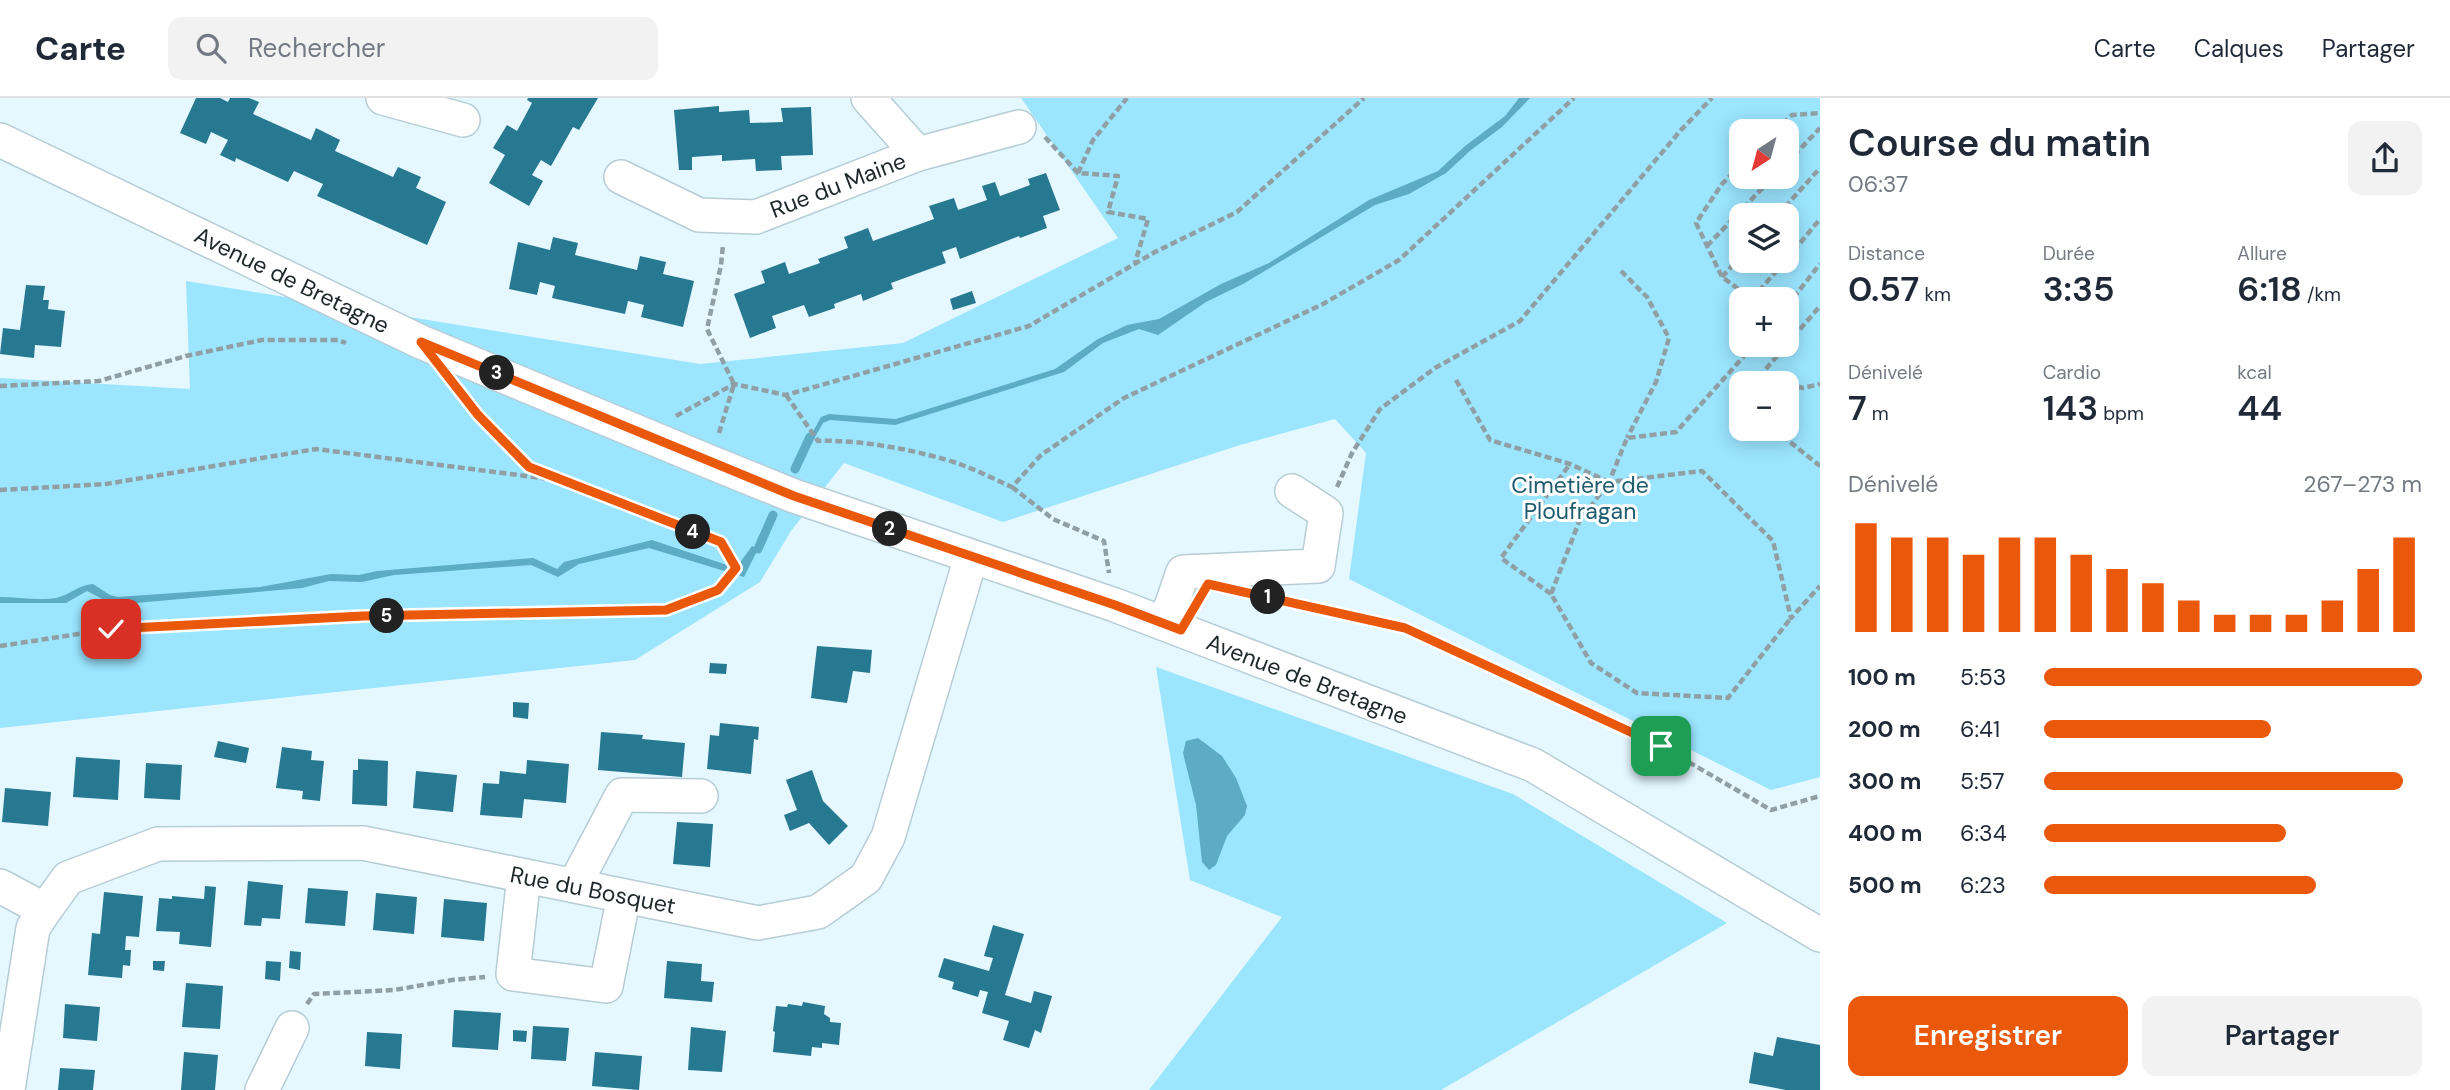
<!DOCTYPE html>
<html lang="fr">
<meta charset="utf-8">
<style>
:root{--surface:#fff;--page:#f2f2f3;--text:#1f2937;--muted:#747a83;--line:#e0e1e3;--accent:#ea580c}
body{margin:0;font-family:"DM Sans",sans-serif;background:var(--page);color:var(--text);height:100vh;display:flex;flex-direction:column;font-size:26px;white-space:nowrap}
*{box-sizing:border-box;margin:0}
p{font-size:23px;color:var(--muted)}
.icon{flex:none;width:38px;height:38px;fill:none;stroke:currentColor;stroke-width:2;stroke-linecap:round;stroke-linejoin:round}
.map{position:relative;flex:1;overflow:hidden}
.sheet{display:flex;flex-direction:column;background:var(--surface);width:630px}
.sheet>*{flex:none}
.needle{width:46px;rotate:216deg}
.fabs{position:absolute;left:1729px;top:21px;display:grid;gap:14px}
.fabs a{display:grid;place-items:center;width:70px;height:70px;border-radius:14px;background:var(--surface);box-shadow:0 4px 18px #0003;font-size:35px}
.pin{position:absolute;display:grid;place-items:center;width:60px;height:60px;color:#fff;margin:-30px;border-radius:14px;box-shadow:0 4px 10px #0006}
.km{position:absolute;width:35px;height:35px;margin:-18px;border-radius:50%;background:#222;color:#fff;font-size:19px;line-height:35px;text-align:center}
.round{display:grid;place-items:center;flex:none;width:74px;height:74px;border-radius:14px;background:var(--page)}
.overview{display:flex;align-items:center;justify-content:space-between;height:119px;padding:0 28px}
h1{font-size:38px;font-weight:600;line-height:52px}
.metrics{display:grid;grid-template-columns:repeat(3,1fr);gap:10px;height:119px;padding:7px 28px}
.metrics div{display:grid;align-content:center}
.metrics b{font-size:35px;font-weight:600}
.metrics small{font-size:19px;font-weight:400}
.metrics p{font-size:19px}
.chart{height:196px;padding:14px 28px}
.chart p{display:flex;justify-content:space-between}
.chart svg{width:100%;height:126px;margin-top:7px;stroke:var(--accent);stroke-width:6}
.primary-button{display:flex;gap:14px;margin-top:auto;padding:14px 28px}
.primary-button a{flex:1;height:80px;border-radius:14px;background:var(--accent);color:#fff;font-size:28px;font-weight:600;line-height:80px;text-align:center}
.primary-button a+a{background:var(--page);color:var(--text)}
ul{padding:0 28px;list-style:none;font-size:23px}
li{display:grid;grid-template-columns:112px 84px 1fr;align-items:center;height:52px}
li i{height:18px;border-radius:9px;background:var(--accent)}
header{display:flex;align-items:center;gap:42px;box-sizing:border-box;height:98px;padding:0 35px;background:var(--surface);border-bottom:2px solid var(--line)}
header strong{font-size:33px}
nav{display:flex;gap:38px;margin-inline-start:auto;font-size:24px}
.search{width:490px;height:63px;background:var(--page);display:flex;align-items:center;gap:18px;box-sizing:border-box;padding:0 24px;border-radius:14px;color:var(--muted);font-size:26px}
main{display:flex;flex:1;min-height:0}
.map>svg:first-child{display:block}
.green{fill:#9be5ff;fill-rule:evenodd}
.water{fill:#5eabc5}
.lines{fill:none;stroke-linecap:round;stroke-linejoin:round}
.stream{stroke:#5eabc5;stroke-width:9}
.building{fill:#277891}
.minor-casing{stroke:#b6cdd5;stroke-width:36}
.path{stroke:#909fa4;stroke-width:4.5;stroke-dasharray:7 3.5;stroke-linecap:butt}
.minor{stroke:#fff;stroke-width:33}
.route-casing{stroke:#fff;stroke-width:14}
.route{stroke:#ea580c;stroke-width:9}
.labels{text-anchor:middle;stroke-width:6;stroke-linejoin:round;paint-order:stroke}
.street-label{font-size:23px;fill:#1e272a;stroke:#fff}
.park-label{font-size:23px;fill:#1e5d6f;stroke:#fff}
</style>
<header>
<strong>Carte</strong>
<div class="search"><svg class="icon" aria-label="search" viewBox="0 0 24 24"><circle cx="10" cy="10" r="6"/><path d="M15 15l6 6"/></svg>Rechercher</div>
<nav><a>Carte</a><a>Calques</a><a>Partager</a></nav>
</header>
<main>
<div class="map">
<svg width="1820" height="992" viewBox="0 0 1820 992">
<rect width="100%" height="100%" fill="#e5f8ff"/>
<path class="green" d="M1021,0H1820V679L1771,692L1349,481L1366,355L1335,321L1240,347L1003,424L844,365L791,433L760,484L635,562L0,630V280L190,291L186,183L700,266L903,245L1118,140ZM1741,33H1787V79H1741ZM1741,117H1787V163H1741ZM1741,201H1787V247H1741ZM1741,285H1787V331H1741Z
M1156,569L1513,696L1727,825L1441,992H1149L1282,819L1190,782Z"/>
<path class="water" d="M1519,0H1530L1502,29L1471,52L1446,75L1409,96L1375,107L1243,186L1206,204L1158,237L1139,231L1103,245L1064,274L895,327L830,322L823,325L814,341L810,339L821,319L829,316L896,321L1055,271L1098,241L1127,227L1159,221L1221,186L1269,165L1369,102L1438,73L1465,48L1505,18Z
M652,442L736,470L752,448L758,451L744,479L649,450L579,466L558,479L531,467L394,477L362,484L329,483L302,490L114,507L87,493L66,505H0V499C18,499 38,503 56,500C70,497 78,487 93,486L110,497L118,499L260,489L331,476L359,477L377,473L533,460L557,471L564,464Z
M1198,640L1222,658L1236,680L1247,708L1245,717L1227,738L1216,767L1209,772L1202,764L1196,707L1183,655L1186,643Z"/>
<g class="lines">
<path class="stream" d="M795,371L810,339
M758,451L773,417"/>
</g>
<path class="building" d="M196,0H220L228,4L230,0H249L259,4L253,16L311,42L316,30L340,42L335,53L393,79L398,69L421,79L416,90L446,104L427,147L317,98L323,86L294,73L288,84L236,60L235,64L220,57L228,42L211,34L206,46L180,35Z
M528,0H598L579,32L573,29L551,68L541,62L532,77L543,83L529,108L489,85L505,57L493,50L507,27L517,33L532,5L527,2Z
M719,8V14L749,12L750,25L783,24L781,10L811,9L813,57L781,58L782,72L756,73L755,61L722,63V57L692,59V72H679L674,12Z
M1046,75L1060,112L1043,118L1047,130L1020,140L1019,138L960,161L956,149L942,154L946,165L891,185L893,191L863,203L861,196L834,206L835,210L809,219L804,207L772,218L776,230L750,240L734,196L765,185L761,173L785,164L789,176L820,165L818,161L848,150L844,139L868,130L873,143L934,121L929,108L954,100L958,112L987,102L982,88L995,84L1000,98L1030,87L1028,81Z
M553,139L578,145L575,157L637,172L640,158L666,164L663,176L694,183L683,229L641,219L644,207L628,203L625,216L552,200L555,188L540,184L537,197L509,191L518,144L550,152Z
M26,187L45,188L43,202H49L48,211L65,213L61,249L35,247L34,260L0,256L3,230L20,232Z
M972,193L976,205L953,212L950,201Z
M817,548L872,552L870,575L853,573L847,605L811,600Z
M710,565L727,566L726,576L709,575Z
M513,604L529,605L528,621L513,619Z
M720,625L759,629L758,642L754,641L751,676L707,671L710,637L719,638Z
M601,634L643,637L642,641L685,645L682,679L598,672Z
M218,643L249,650L246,665L214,659Z
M282,649L312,653L311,662L324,663L320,703L302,701L303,693L276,690Z
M76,659L120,662L118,702L73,699Z
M358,661L388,663L387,708L352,706L353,672H358Z
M527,662L569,666L566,705L524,701L522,720L480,717L483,685L499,686L500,673L526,676Z
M146,665L182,667L180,702L144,700Z
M812,672L823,703L848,728L829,747L809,725L790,733L784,717L797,712L786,682Z
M416,673L457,677L453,714L413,710Z
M5,690L51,694L48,728L2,724Z
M677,724L713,726L710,769L673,766Z
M248,783L283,787L280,821L262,820L261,828L244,827Z
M205,788L216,789L211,849L179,846L180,834L156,833L159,800L172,801V798L204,801Z
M308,790L348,793L345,828L305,825Z
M104,794L143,798L139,839L126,838L125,852H131L130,868L123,867L122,880L88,877L92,835L100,836Z
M376,795L417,799L414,836L373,832Z
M444,801L487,805L484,843L441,839Z
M993,827L1024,836L1005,897L1031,905L1034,893L1052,898L1041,935L1035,932L1029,950L1003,942L1009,923L982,915L988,894L980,892L978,899L952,891L954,884L938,879L944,860L989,873L993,860L984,858Z
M290,853L301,854L300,872L289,870Z
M153,863H165L164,873L153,872Z
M266,863L281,864L280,883L265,881Z
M667,863L702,866L701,883L714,884L712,904L664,900Z
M186,885L223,888L220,931L182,929Z
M803,904L825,908L824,916L830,920V924L841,925L839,947L822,945V950L812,949L811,958L773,954L775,934L773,933L776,908L787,909L788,906L802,908Z
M65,906L100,909L97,943L63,940Z
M454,912L501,915L498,952L452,949Z
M533,928L569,930L566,963L531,961Z
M691,929L726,933L722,974L688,972Z
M513,932L527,933L526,944L513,943Z
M367,934L402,936L400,971L365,968Z
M1777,939L1820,947V992H1786L1749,985L1754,954L1773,958Z
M184,954L218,957L215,992H181Z
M595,954L642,958L639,992L592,988Z
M60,970L95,972L93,992H58Z"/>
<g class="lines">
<defs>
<path id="minor" d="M383,0L463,22
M868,0L918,56
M0,42L421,244L710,364L794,398L1115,507L1533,667L1820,837
M621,79L699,117L756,119L918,56L1019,29
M1165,526L1183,474L1318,468L1326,415L1292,393
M524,778L513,876L606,888L624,798
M0,788L45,812L68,780L158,746L363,745L758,825L818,814L866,780L888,739L971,459
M574,788L622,697L701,698
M8,992L33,830L45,812
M262,992L292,930"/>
</defs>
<use href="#minor" class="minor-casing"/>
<path class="path" d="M1775,33L1792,17L1820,15
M1045,39L1078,75L1118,78L1108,114L1148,121L1135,165
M1787,65L1820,30
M1741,67L1722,86L1696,125L1722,179L1752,201
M1078,75L1093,42L1127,0
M1778,117L1820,70
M1707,148L1773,79
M1787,161L1820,121
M1621,173L1647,199L1669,240L1656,284L1627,340
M1722,179L1741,158
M1752,201L1785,163
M1787,208L1820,166
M1754,247L1676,334L1627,340L1609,384L1702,373L1773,443L1791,520L1820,488
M1759,279L1820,208
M1456,282L1490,342L1570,366L1609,384L1579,424L1551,496L1591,565L1637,595L1728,600L1791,520
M1758,285L1759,279L1784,285
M1787,286L1803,290L1820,286
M0,288L99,283L186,258L262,242H338L346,245
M786,297L818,343C859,341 923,353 962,367C979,373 996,382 1012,389L1041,357L1124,300L1323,206L1399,162L1574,0
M676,318L734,286L786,297L1029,228L1155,154L1237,114L1364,0
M1774,331L1820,368
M719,335L734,286L707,231L721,167L723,147
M1012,389L1053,421L1104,443L1109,475
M1337,389L1352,355L1380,311L1435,270L1520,223L1681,32L1712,0
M0,392L106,386L316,351L557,382
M1551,496L1501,460L1570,366
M1281,502L1405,530L1661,648L1771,712L1820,698
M0,548L111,531L363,518L666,512L718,492L736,470L721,445L529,369L478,317L461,294
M307,906L314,896L394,892L452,882L485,879"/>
<use href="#minor" class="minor"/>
</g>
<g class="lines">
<defs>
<path id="route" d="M111,531L363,518L666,512L718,492L736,470L721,444L529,369L478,317L421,244L794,398L1115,507L1181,532L1208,486L1405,530L1661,648"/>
</defs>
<use href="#route" class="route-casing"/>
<use href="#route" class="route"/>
</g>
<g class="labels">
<g class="street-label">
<text transform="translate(838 87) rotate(-21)" y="8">Rue du Maine</text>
<text transform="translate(292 182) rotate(26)" y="8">Avenue de Bretagne</text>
<text transform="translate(1307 581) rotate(21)" y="8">Avenue de Bretagne</text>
<text transform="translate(593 792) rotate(11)" y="8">Rue du Bosquet</text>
</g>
<g class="park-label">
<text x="1580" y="395">Cimetière de<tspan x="1580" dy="26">Ploufragan</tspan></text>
</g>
</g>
</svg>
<div class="fabs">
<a><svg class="needle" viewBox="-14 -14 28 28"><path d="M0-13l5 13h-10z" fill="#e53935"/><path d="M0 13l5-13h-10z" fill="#747a83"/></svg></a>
<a><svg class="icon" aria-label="layers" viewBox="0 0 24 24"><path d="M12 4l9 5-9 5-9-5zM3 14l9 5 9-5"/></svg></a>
<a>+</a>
<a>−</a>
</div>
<div class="pin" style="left:1661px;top:648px;background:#1e9e55"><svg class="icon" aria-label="arrive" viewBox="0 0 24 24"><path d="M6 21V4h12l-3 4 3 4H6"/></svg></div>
<div class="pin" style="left:111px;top:531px;background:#d93025"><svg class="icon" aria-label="check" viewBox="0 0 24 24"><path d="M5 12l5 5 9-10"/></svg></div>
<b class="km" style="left:1268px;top:499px">1</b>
<b class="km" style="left:890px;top:431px">2</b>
<b class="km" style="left:497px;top:275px">3</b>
<b class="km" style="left:693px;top:434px">4</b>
<b class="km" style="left:387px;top:518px">5</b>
</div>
<section class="sheet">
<div class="overview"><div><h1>Course du matin</h1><p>06:37</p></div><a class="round"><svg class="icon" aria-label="share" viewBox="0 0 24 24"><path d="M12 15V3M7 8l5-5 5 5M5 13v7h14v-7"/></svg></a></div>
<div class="metrics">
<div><p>Distance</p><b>0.57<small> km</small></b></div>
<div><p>Durée</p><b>3:35</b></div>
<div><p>Allure</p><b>6:18<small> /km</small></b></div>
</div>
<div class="metrics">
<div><p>Dénivelé</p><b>7<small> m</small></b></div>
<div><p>Cardio</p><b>143<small> bpm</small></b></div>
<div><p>kcal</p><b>44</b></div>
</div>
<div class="chart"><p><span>Dénivelé</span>267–273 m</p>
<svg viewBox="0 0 160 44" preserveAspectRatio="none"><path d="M5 44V6M15 44V11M25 44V11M35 44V17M45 44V11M55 44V11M65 44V17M75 44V22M85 44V27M95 44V33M105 44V38M115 44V38M125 44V38M135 44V33M145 44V22M155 44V11"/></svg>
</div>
<ul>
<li><b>100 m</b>5:53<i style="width:100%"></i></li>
<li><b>200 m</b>6:41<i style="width:60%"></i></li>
<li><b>300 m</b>5:57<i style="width:95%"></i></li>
<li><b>400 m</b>6:34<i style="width:64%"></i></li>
<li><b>500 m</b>6:23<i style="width:72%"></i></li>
</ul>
<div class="primary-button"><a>Enregistrer</a><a>Partager</a></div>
</section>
</main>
